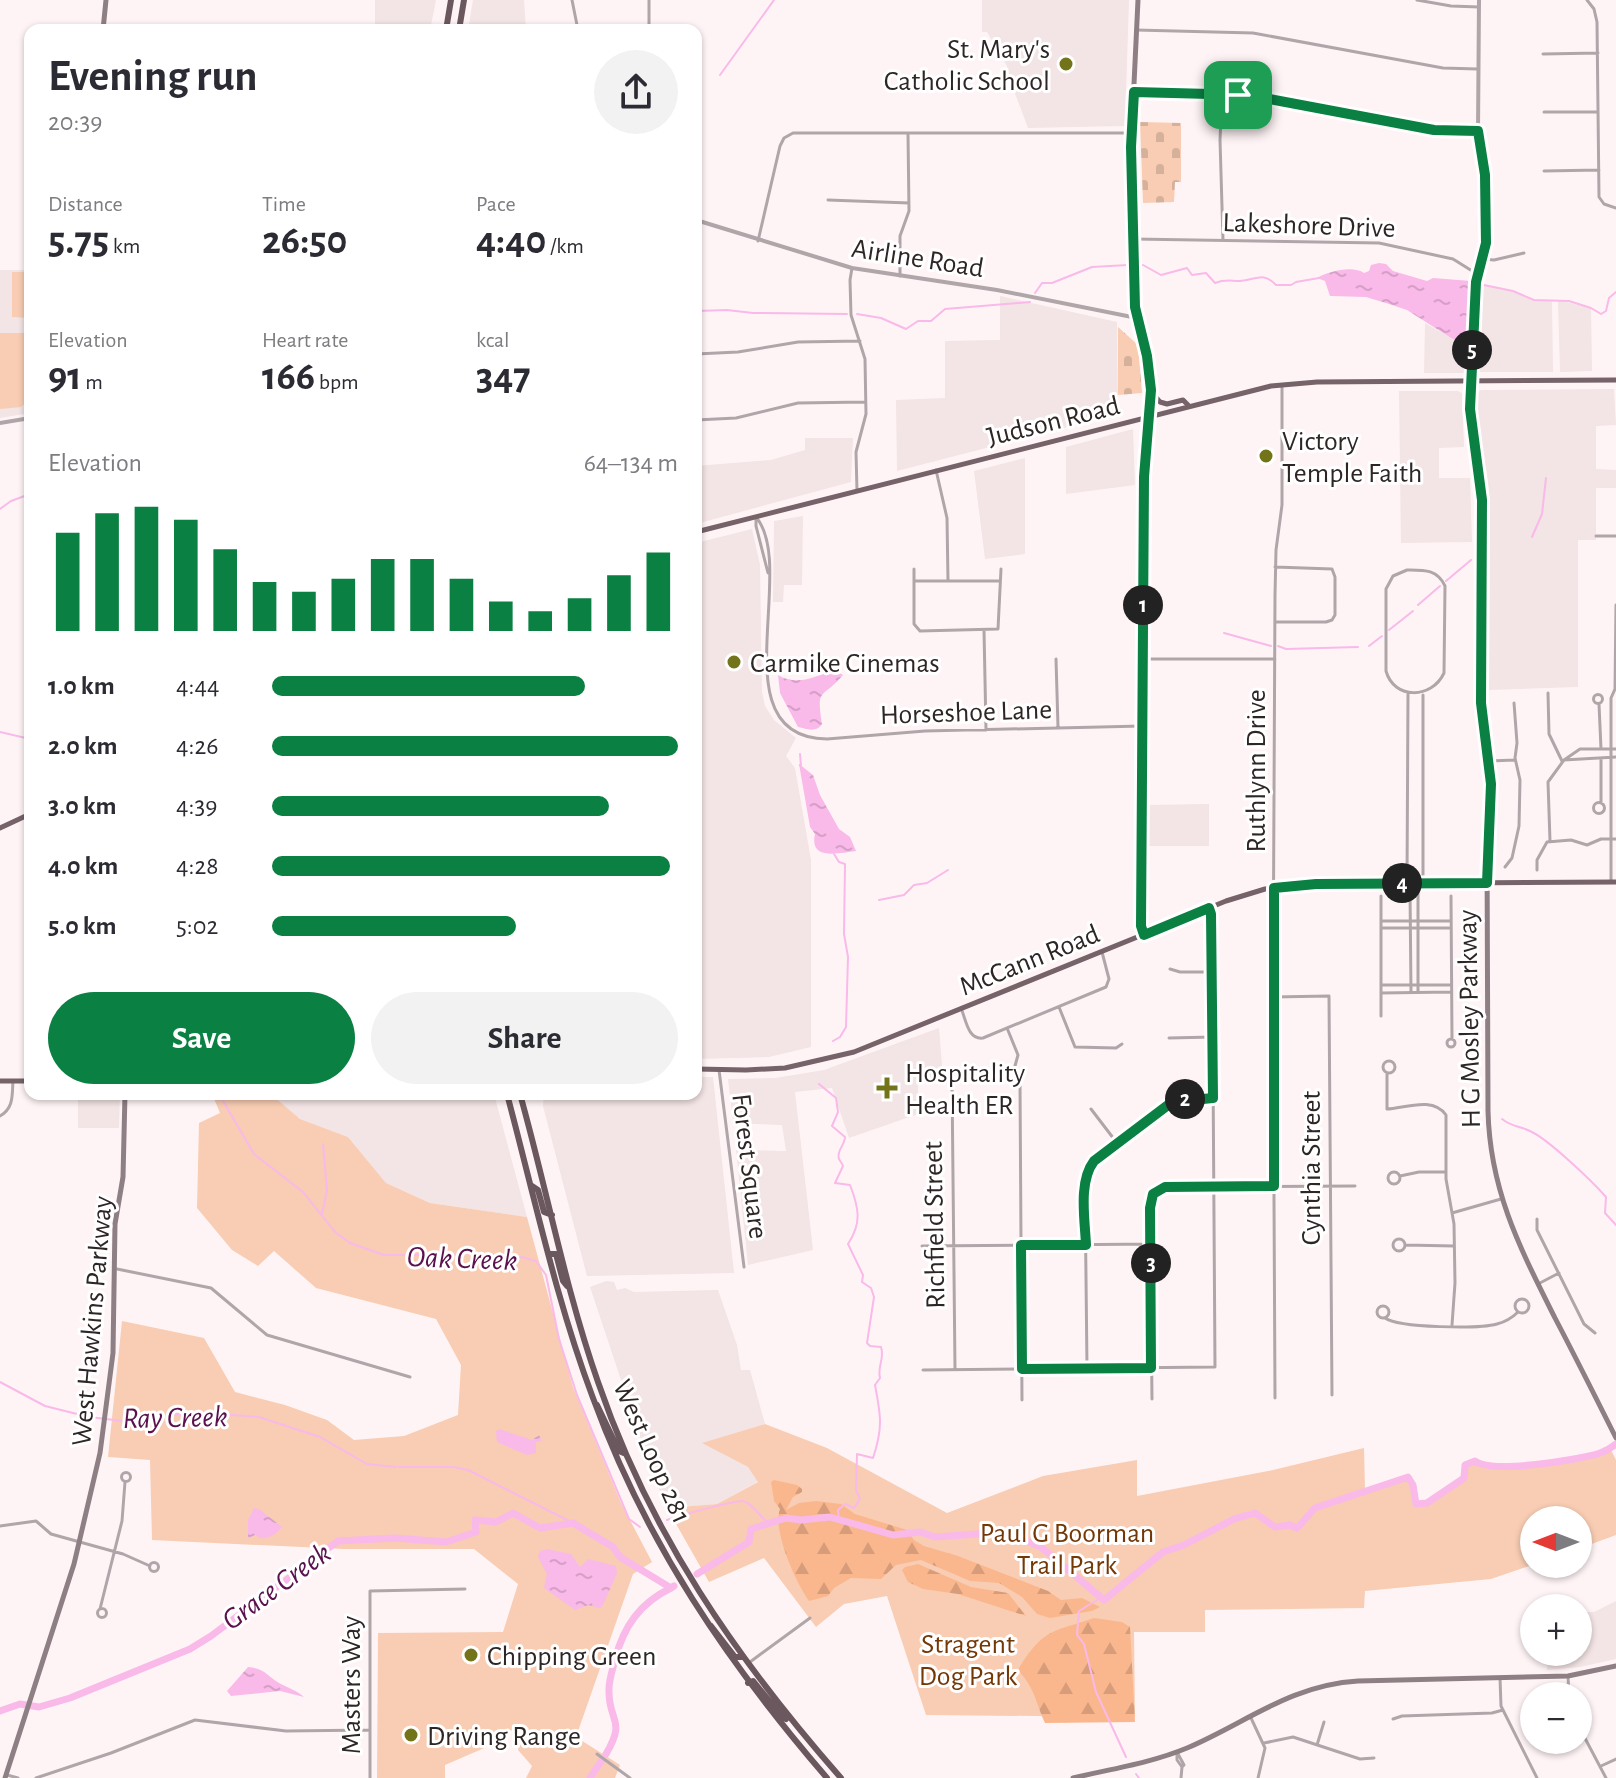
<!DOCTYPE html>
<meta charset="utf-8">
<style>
:root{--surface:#fff;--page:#f2f2f3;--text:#2b2b33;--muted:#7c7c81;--accent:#0b8043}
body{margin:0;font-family:"Alegreya Sans",sans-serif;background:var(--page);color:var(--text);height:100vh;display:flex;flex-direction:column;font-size:30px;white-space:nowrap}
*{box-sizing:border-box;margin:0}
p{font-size:26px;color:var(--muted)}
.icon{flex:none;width:44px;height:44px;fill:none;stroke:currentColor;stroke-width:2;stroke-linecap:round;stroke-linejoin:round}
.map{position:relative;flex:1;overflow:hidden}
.details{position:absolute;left:24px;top:24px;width:678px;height:1076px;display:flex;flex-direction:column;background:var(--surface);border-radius:16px;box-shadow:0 2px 6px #0004}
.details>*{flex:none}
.needle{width:52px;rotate:270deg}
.controls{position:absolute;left:1520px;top:1506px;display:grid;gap:16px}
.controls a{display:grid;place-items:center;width:72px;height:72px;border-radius:50%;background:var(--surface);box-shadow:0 2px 6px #0004;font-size:40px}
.pin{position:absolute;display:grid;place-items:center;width:68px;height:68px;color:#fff;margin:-34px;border-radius:16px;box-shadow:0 4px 12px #0006}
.km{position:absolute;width:40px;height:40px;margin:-20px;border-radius:50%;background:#222;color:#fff;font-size:22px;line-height:40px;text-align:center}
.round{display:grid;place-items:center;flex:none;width:84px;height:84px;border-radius:42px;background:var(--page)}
.head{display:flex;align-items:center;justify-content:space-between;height:136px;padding:0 24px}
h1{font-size:44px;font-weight:700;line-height:60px}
.metrics{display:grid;grid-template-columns:repeat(3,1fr);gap:12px;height:136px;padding:8px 24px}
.metrics div{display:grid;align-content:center}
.metrics b{font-size:40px;font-weight:700}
.metrics small{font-size:22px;font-weight:400}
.metrics p{font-size:22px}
.chart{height:224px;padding:16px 24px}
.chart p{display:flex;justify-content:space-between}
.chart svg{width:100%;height:144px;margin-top:8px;stroke:var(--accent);stroke-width:6}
.primary-button{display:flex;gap:16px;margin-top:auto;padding:16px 24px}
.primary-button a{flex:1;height:92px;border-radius:48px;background:var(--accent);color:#fff;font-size:32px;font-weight:700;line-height:92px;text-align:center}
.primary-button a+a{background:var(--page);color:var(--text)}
ul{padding:0 24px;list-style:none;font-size:26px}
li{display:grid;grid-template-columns:128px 96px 1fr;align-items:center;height:60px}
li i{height:20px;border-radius:10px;background:var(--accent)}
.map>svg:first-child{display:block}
.built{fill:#f3e4e5}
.green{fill:#f8cdb3}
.forest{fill:url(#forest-firs)}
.cemetery{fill:url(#cemetery-stones)}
.water{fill:url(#water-ripples)}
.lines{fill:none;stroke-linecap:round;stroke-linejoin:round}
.stream{stroke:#f9b9e9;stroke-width:2}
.river{stroke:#f9b9e9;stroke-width:7}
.minor{stroke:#b0a6a9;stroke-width:3}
.tertiary{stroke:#b0a6a9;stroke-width:4}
.secondary{stroke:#8e7f84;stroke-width:5}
.primary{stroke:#756369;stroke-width:5}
.trunk{stroke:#6a585e;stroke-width:6}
.route-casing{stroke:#fff;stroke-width:16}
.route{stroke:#0b8043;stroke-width:10}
.poi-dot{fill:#73741a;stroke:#fff;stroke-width:3}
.labels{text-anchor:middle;stroke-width:6;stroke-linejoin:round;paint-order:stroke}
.poi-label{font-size:28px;fill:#2e2525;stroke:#fff;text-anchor:start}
.street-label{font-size:28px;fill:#2e2525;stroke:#fff}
.park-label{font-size:28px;fill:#743807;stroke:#fff}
.water-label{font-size:30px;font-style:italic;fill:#5a114d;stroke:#fff}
</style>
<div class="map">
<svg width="1616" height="1778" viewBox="0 0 1616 1778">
<defs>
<pattern id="forest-firs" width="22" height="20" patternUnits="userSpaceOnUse" patternTransform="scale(2)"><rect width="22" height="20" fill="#fab78e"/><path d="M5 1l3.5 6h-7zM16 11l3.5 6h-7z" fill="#d79d7a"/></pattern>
<pattern id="cemetery-stones" width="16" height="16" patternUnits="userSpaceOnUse" patternTransform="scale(2)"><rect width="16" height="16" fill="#f8cdb3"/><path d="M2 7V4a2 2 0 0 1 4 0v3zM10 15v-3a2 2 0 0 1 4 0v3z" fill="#d5b09a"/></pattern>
<pattern id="water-ripples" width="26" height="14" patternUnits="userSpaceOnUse" patternTransform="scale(2)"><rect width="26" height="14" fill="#f9b9e9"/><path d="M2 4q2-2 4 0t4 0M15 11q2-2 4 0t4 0" fill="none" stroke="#d69fc8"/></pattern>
</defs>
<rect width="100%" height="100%" fill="#fff4f5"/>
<path class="built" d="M375,0H436L430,30H375Z
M473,0H524L526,30H468Z
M982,0H1129L1125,126L1028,128L1013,88L1007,84V66L987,32H982Z
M0,270H30V413L0,418Z
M1481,284L1513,291L1534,300H1552L1553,372H1477Z
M1000,296L1117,322L1118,414L897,471L896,400L945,398V341L1000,340Z
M1558,300L1591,308L1592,371L1560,372Z
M1425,323L1451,338L1467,341L1465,373H1424Z
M1614,389L1616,425L1596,426V469L1616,470V488H1596V540H1578V687L1489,690L1490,509L1488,481L1478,426V392L1481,390Z
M1399,391H1458L1462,393L1464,447L1439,448V478H1470L1472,542L1401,543Z
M1133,429L1135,485L1066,494V447Z
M805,438H853L851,482L696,524V466L771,460L805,450Z
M1025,458V554L985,559L974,471Z
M803,516L802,585H784L783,602H773L774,521Z
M752,529L760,565L762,692L765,706L774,720L796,738L786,756L795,768L811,860V1047L769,1057L696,1059V543Z
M1209,804V846H1148V805Z
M939,1028L943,1078L918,1079V1114L849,1138L832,1088L795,1092L813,1250L748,1265L736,1150L786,1151L782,1125L733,1123L728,1079L775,1078L824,1070Z
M696,1077H713L734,1273L587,1276L543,1106L544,1094H696Z
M78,1094H120L119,1128H78Z
M271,1094H494L527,1217L430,1203L386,1183L348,1137L300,1119Z
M606,1281L614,1282L617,1290L625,1288L634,1292L718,1290L737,1345L741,1370H750L765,1424L703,1443L748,1467L759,1481L717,1504L667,1508L651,1470L590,1287Z
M1616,1601V1659L1580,1667L1547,1670L1548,1652H1578V1612H1594Z"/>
<path class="green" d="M12,272H30V318L12,317Z
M0,333H24L30,370V399L21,407L0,409Z
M212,1094H271L300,1119L348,1137L386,1183L430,1203L527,1217L573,1387L621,1503L652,1562L633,1574L576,1737L620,1765L615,1778H526L532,1766L518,1750L522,1728L491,1735L489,1746L445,1765V1778H377L378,1633L503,1632L518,1584L474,1549H344L152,1540L150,1460L108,1457L122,1321L204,1338L235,1392L285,1405L327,1420L354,1440L404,1436L458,1415L461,1365L436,1319L316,1288L274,1251L258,1266L232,1250L197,1208L199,1123L220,1113Z
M765,1424L827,1448L947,1513L1043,1476L1137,1460V1496L1273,1470L1364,1448L1365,1490L1408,1477L1413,1485L1417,1504L1427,1503L1463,1478L1465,1465L1475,1462C1491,1473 1594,1460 1610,1448L1616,1460V1535L1578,1549V1520H1534L1535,1564L1491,1579L1365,1591L1364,1608L1205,1610V1632H1134L1135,1717L926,1715L887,1596L844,1604L816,1627L764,1558L709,1582L667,1508L717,1504L758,1482L748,1467L702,1443Z"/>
<path class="forest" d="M774,1480L797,1485L802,1489V1492L793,1497L786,1510L799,1503L816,1501L841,1504L855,1514L907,1530L914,1540L924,1546L958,1556L1048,1591L1061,1600L1082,1598L1100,1607L1092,1611L1050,1618L1037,1614L1022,1597L999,1583L970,1581L921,1560L896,1565L881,1579L851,1578L834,1588L828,1596L809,1601C796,1583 772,1530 780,1509L774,1501L771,1482Z
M918,1564L971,1587L1008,1593L1026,1616L958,1594L923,1589L908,1582L902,1570L905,1567Z
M1094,1618L1122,1622L1130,1627L1135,1722L1045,1723C1035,1701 1036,1691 1019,1671V1668C1044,1628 1053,1632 1094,1618Z"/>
<path class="cemetery" d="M1140,122L1181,123V182H1175L1174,202L1143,203Z
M1118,327L1138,345L1142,393L1118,395Z"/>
<path class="water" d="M1379,263L1386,264L1393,271L1427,281L1433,278L1471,281L1466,332L1458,341L1451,338L1407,310L1389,304L1366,297L1330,296L1325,281L1317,278C1328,271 1354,265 1364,273L1369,271L1371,265Z
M834,669L843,675C822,700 816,686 822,724C816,733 807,729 798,727L780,693L778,675C795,686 815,678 834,669Z
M799,764L813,775L820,795L839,829L850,837L856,851C838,853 809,861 815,834L810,827Z
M499,1429L532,1440L539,1435L542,1441L536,1442V1453L527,1455L497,1442L496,1431Z
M254,1508L259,1509L282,1527C276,1535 268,1539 259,1538L256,1535L248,1538V1520Z
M547,1549L571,1554L580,1567L588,1559L616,1566L617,1573L603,1605L600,1608L588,1605L575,1610L544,1588L547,1574L538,1557L540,1551Z
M248,1667C266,1669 266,1675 279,1683C288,1688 296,1690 304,1697L280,1691L231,1696L227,1691Z"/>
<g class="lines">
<path class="stream" d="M720,75L774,0
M1143,265L1161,275L1187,268L1192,275L1206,273L1215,283C1225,279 1230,281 1240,281C1256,280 1263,271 1276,285H1291L1296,282L1319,278
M1479,284L1513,291L1534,300L1569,301L1591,308L1601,314L1606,311L1609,298L1616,292
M1035,293L1042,283H1052L1092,267L1128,265
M696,311L727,310L753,313L847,314
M857,314L881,318L906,329L918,321H931L945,309L1030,302
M0,509L11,501L30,494
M1532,537L1542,514L1546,478
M1446,581L1471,560
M1418,605L1440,586
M1389,630L1413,611
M1224,633L1271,646
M1278,646L1286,649L1358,647
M1369,646L1382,636
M0,732L30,739
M800,754L801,766
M879,900L904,895L914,885L927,883L948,870
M833,1041L840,1037L846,1027L848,957L844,934L845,864L839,862L834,854
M819,1084L836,1098L838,1112L832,1126L845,1137C845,1145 836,1151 839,1159C840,1161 842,1163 843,1166L835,1183L850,1185C859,1208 862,1223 848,1244L863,1275L862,1282L871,1288L874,1297L867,1343L870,1346L881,1347C885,1359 877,1366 880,1378L875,1385C881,1416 883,1428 873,1458L857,1454L856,1490L860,1499L854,1508L845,1504L838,1510L839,1520
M219,1094L254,1154L303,1192L335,1232L350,1243L384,1255H420L443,1258L463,1253L498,1255L509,1259L522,1257L536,1261L546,1275L559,1339L577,1395L629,1519L640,1527
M1502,1119C1512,1127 1520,1126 1530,1131C1548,1139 1592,1181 1606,1197L1605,1213L1616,1225
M322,1214L327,1191L323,1144
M0,1382L45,1406L89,1417L123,1421L195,1412L259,1417L320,1437L367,1464L396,1467
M399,1467H453L468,1470L573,1523
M667,1520C676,1516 737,1500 743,1501C753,1503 759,1517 768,1522
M1100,1598L1079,1611L1077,1635L1084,1644L1096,1692L1126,1757
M1136,1774L1139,1778"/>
<path class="river" d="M697,1574L749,1542L751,1529L786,1518L801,1520L830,1517L893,1535L920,1532L935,1537L1005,1532L1041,1547L1104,1600L1163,1552L1184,1545L1234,1519L1255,1513L1275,1527L1290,1525L1297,1528L1315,1508L1408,1477L1413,1485L1416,1504L1427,1503L1464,1478L1465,1465L1475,1461C1491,1474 1579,1460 1600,1453C1606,1451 1611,1448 1616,1444
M0,1711L20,1704L39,1707L70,1698L190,1649L211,1636L338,1541L395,1538L446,1542L476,1532L475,1520L496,1522L513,1513L540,1528L573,1523L613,1547L620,1557L671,1588L674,1586
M606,1754C627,1718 608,1723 609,1689C609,1679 613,1669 615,1659C624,1626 640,1603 671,1588
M590,1778L602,1760"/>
<path class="minor" d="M572,0L578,30
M1417,0L1451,6L1479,7
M1587,0L1594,9L1597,22L1599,197L1604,204L1616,208
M649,30V0
M1136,30L1253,33L1443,68L1477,69
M1543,54L1598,53
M1134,92L1248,95L1434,130L1478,131
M1222,94L1220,140L1223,240
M1544,112H1598
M1544,171L1599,170
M828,200L909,203
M1134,239L1379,243L1453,259L1477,274
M758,241L780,146L784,138L793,133H1132
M1483,259L1494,260L1524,253
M852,268L850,280L851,315L865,359L866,414L856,452L857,491
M900,276V236L909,211L908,134
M696,354L738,352L798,342L860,341
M696,420L736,418L798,403L865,402
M936,470L947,518L948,581
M756,517C799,568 718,738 827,739L925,731L1142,726
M756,518V526L768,573
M1596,536H1616
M914,569V624L920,631L998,629L1001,569
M1407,570C1424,570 1437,569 1445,586L1444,673C1432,699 1394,700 1386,671V589L1393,576Z
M914,581H1000
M1275,622H1326L1332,620L1335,615V577L1332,569L1275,567
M984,630L986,730
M1056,659L1058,727
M1143,659H1275
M1548,693L1549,734L1562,761
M1593.5 699a4.5 4.5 0 1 1 9 0a4.5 4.5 0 1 1-9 0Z
M1423,695V883
M1599,704L1601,749
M1616,749H1580L1564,760L1616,757
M1489,761L1515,760
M1593.5 808a5.5 5.5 0 1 1 11 0a5.5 5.5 0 1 1-11 0Z
M1601,803V759
M1550,841L1548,782L1564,760
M1505,867L1512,858L1519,826L1520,780L1515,758L1517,743L1514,703
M1537,870V860L1547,842L1571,840L1587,845L1601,839H1616
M1611,880V698L1615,689L1616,605
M1407,882L1408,693
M1413,883L1418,892V992
M1451,896L1452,1039
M1383,921H1451
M1381,928H1449
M1170,969L1180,972H1212
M1381,985H1451
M1411,992L1410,891L1413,883
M1381,993L1451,992
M1273,997L1329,996L1332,1395
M1059,1007L1075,1047L1116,1048L1122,1044
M961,1008C966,1020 968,1040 983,1038L1106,987L1109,979L1102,952
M1381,1016V896
M1007,1028L1018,1055L1015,1066
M1169,1038L1213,1037
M1447 1043a4 4 0 1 1 8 0a4 4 0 1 1-8 0Z
M1383 1067a6 6 0 1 1 12 0a6 6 0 1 1-12 0Z
M719,1070L744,1267
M1387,1073V1109C1405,1108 1433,1096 1446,1115V1179L1454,1224L1455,1283L1452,1325
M952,1081L955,1369
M1020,1083L1022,1400
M1091,1109L1117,1143
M0,1116C14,1108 12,1095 13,1081
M1388 1178a6 6 0 1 1 12 0a6 6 0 1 1-12 0Z
M1400,1176L1419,1172H1446
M1452,1213L1501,1199
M1537,1219V1230L1584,1324L1595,1333
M1393 1245a6 6 0 1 1 12 0a6 6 0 1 1-12 0Z
M1405,1245L1454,1246
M922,1246L1151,1244
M117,1269L211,1288L267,1335L410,1377
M1538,1284L1559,1273
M1515 1306a7 7 0 1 1 14 0a7 7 0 1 1-14 0Z
M1377 1312a6 6 0 1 1 12 0a6 6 0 1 1-12 0Z
M1385,1318C1399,1328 1479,1329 1497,1324C1505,1322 1512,1318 1518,1312
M1087,1367L1085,1188L1088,1169L1098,1157L1169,1103L1180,1099L1213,1098
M923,1370L1215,1367L1212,919L1209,908
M1275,1398L1273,997L1275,595L1276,550L1282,505V385
M1152,1399L1150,1208L1155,1191L1168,1187L1355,1186
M121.5 1477a4.5 4.5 0 1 1 9 0a4.5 4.5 0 1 1-9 0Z
M0,1526L36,1521L51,1534L123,1554L150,1566
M149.5 1567a4.5 4.5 0 1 1 9 0a4.5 4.5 0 1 1-9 0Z
M97.5 1613a4.5 4.5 0 1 1 9 0a4.5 4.5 0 1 1-9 0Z
M100,1609L122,1521L125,1482
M750,1662L810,1618
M1568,1676L1569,1696
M1500,1678L1501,1706L1537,1778
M1251,1718L1265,1748L1258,1778
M1393,1719L1402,1716L1492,1713L1503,1710
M1578,1725L1606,1778
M1264,1743L1293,1737L1360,1759L1374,1758
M1317,1745L1324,1722
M1177,1752L1184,1765L1182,1767L1177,1760Z
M597,1754L630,1778
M1601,1766L1616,1759
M7,1775L18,1778
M36,1778L111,1753L195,1720L286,1731L370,1730
M370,1778V1591L465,1589
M1181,1778L1182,1767"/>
<path class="tertiary" d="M696,220L852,268L997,290L1137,318
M1470,381L1476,282L1486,243L1485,175L1478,131L1479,0
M0,423L30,418"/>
<path class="secondary" d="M1138,0L1131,147L1135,307L1147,356L1151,390L1144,477L1141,922L1144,935
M103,30L106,0
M1470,381L1471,422L1482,500L1481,708L1491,784L1487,848L1488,1111C1490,1191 1520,1248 1555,1318C1576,1358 1596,1398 1616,1438
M5,1778L74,1564L100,1453L113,1353L115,1224L123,1177L125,1094
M1073,1778C1111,1769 1151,1763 1187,1748C1246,1723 1290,1685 1358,1681L1568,1676L1616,1666"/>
<path class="primary" d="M1150,384L1155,389V396L1160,402L1167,404L1183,400L1188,405
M696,532L1271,386L1317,382L1616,380
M0,828L30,814
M696,1069L746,1070L785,1068L854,1052L1226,901L1265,889L1310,884L1616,882
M0,1081H30"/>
<path class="trunk" d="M446,30L451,0
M459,30L464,0
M507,1094C534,1195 556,1300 593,1398C646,1543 727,1662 827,1778
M520,1094C547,1190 565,1288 598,1382C650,1534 736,1658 841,1778
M532,1186L538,1190L544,1212L552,1215
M550,1254H556L563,1281L567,1286
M597,1405L619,1451L626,1454
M711,1626L735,1657H741
M748,1683L753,1681L780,1714L786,1719"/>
</g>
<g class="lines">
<defs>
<path id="route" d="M1134,92L1248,95L1434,130L1478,131L1485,175L1486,243L1476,282L1470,409L1482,500L1481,703L1491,784L1487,883L1316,884L1274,888V1186L1165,1187L1153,1194L1150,1208L1151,1368L1022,1369L1021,1245H1086C1085,1220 1078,1182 1094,1161L1172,1102L1213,1098L1211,914L1209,908L1144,935L1141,926L1144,477L1151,390L1147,356L1135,307L1131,147Z"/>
</defs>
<use href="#route" class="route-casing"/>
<use href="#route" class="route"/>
</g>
<g class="poi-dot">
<circle cx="1066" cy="64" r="8"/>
<circle cx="1266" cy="456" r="8"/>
<circle cx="734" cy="662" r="8"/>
<path d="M883 1076h8v8h8v8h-8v8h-8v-8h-8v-8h8z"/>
<circle cx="471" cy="1655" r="8"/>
<circle cx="411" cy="1735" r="8"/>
</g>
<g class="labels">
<g class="poi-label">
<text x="1050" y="58" text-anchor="end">St. Mary's<tspan x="1050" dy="32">Catholic School</tspan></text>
<text x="1282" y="450">Victory<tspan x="1282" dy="32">Temple Faith</tspan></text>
<text x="750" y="672">Carmike Cinemas</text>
<text x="905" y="1082">Hospitality<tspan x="905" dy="32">Health ER</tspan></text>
<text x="487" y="1665">Chipping Green</text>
<text x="427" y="1745">Driving Range</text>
</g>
<g class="street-label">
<text transform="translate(1309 224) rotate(2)" y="10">Lakeshore Drive</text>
<text transform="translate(918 257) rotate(9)" y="10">Airline Road</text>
<text transform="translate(1053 420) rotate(-14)" y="10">Judson Road</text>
<text transform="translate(966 711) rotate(-2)" y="10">Horseshoe Lane</text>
<text transform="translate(1255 771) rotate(-90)" y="10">Ruthlynn Drive</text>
<text transform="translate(1029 959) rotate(-22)" y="10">McCann Road</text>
<text transform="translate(1468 1019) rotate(-91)" y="10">H G Mosley Parkway</text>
<text transform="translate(751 1166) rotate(83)" y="10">Forest Square</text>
<text transform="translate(1310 1168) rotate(-90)" y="10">Cynthia Street</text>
<text transform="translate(933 1225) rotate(-91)" y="10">Richfield Street</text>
<text transform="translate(91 1321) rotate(-85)" y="10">West Hawkins Parkway</text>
<text transform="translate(653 1451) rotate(66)" y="10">West Loop 281</text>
<text transform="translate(350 1685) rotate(-90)" y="10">Masters Way</text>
</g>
<g class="park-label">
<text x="1067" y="1542">Paul G Boorman<tspan x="1067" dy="32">Trail Park</tspan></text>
<text x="968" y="1653">Stragent<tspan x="968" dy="32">Dog Park</tspan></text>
</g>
<g class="water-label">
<text transform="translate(462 1258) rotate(2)" y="10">Oak Creek</text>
<text transform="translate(175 1417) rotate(-1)" y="10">Ray Creek</text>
<text transform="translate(276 1586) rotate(-36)" y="10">Grace Creek</text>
</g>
</g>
</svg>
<div class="controls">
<a><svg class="needle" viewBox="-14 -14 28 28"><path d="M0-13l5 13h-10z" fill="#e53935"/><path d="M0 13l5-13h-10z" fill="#7c7c81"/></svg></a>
<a>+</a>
<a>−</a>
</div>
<div class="pin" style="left:1238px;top:95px;background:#1e9e55"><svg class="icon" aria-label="arrive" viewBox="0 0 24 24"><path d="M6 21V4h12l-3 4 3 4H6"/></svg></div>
<b class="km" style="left:1143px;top:605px">1</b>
<b class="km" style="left:1185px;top:1099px">2</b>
<b class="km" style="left:1151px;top:1263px">3</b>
<b class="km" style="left:1402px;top:883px">4</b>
<b class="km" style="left:1472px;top:350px">5</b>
<section class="details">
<div class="head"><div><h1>Evening run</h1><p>20:39</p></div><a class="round"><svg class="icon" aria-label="share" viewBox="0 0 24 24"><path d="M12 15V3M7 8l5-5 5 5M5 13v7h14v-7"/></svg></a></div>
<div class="metrics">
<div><p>Distance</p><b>5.75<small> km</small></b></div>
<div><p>Time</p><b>26:50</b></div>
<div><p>Pace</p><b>4:40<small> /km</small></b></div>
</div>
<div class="metrics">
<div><p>Elevation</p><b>91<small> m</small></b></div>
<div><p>Heart rate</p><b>166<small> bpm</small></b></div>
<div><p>kcal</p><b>347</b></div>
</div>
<div class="chart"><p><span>Elevation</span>64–134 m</p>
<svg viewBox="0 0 160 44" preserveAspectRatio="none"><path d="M5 44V14M15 44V8M25 44V6M35 44V10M45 44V19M55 44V29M65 44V32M75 44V28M85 44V22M95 44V22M105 44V28M115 44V35M125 44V38M135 44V34M145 44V27M155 44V20"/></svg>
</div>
<ul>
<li><b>1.0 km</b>4:44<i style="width:77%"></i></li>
<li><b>2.0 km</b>4:26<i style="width:100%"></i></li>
<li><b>3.0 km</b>4:39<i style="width:83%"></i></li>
<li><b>4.0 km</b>4:28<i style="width:98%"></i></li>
<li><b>5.0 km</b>5:02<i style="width:60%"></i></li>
</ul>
<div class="primary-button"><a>Save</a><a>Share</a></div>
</section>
</div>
